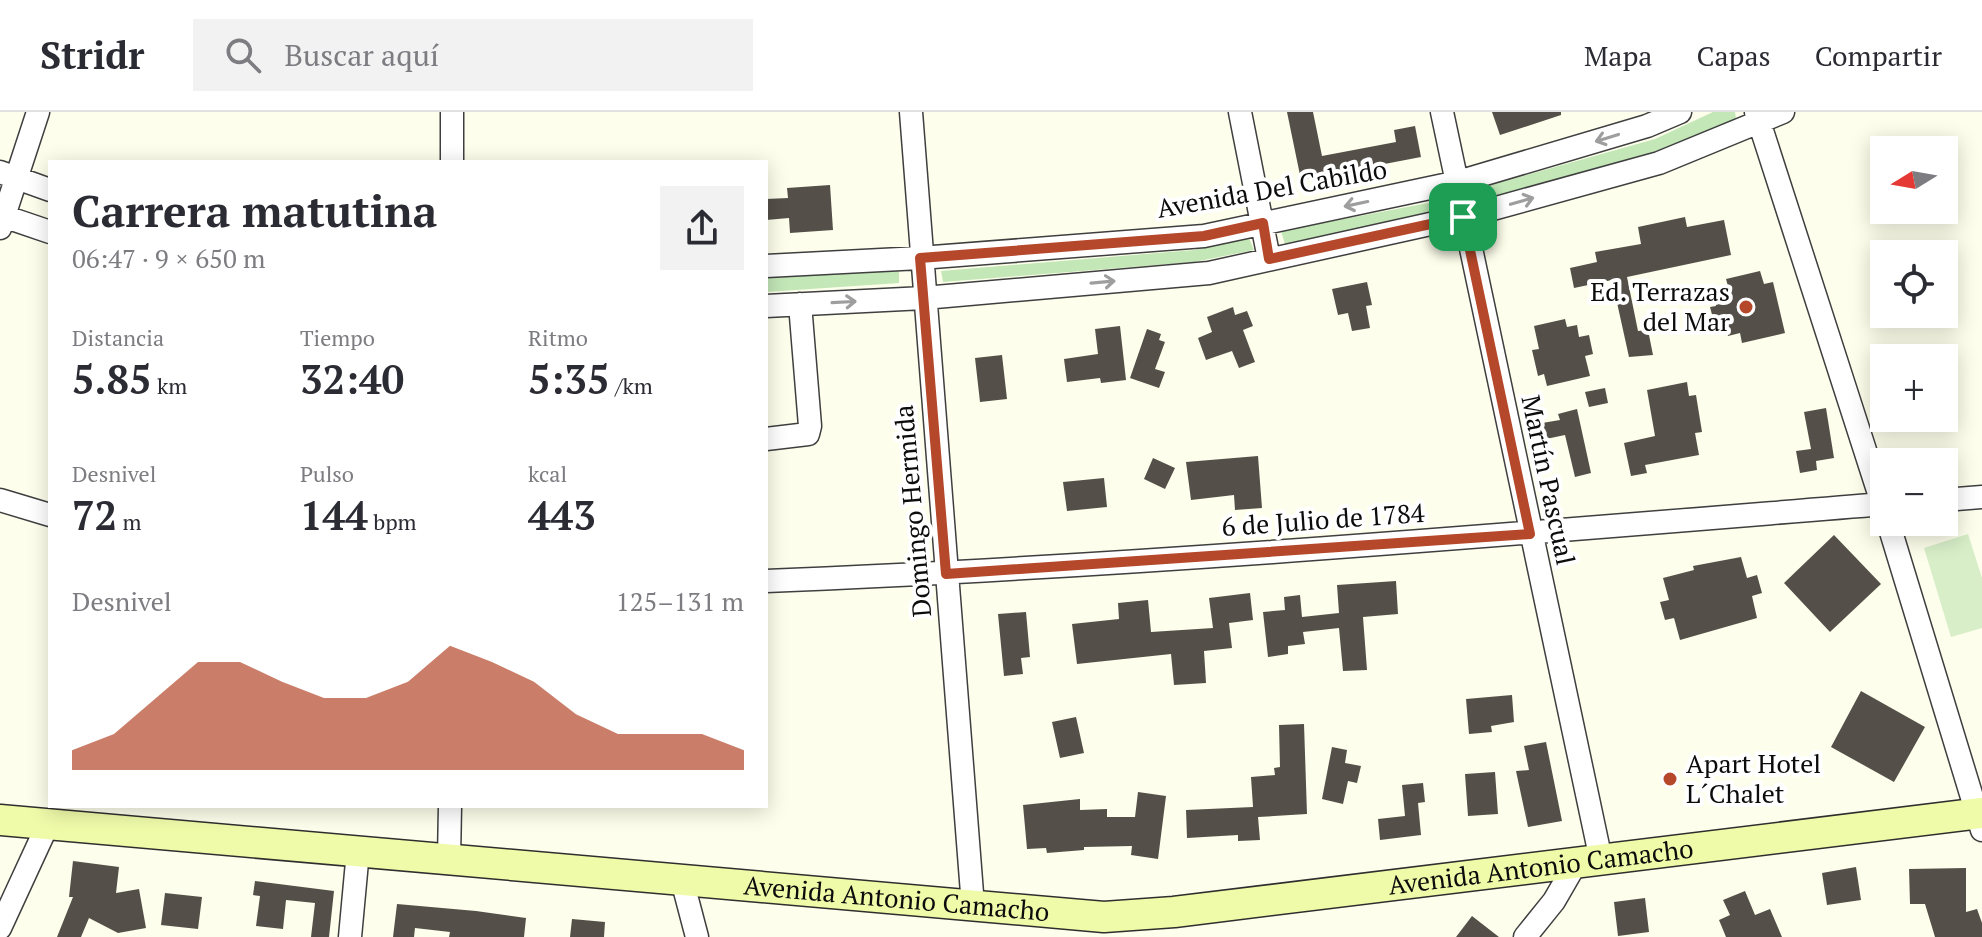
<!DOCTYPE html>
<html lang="es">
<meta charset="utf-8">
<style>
:root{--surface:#fff;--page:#f2f2f3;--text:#2b2b33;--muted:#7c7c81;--line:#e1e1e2;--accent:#b5472a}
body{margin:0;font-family:"PT Serif",serif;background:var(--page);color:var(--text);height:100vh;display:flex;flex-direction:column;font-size:30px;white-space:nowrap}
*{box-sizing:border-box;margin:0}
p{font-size:26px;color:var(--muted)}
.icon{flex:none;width:44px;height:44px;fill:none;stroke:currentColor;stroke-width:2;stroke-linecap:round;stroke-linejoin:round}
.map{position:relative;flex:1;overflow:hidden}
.details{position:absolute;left:48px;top:48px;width:720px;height:648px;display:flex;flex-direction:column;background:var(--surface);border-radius:0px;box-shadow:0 4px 20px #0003}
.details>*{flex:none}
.needle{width:52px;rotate:259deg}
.tools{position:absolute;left:1870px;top:24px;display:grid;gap:16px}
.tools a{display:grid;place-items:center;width:88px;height:88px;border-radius:0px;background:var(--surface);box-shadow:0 4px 20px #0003;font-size:40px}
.pin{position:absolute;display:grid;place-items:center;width:68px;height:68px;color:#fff;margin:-34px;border-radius:16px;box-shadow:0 4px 12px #0006}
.round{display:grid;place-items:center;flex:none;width:84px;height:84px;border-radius:0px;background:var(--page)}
.summary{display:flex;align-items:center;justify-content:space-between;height:136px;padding:0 24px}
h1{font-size:44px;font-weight:700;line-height:60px}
.metrics{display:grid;grid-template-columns:repeat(3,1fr);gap:12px;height:136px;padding:8px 24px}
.metrics div{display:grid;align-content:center}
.metrics b{font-size:40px;font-weight:700}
.metrics small{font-size:22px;font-weight:400}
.metrics p{font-size:22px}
.chart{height:224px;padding:16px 24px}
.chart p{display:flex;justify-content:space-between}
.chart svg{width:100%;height:144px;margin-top:8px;fill:var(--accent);opacity:.7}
header{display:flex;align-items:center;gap:48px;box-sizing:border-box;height:112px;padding:0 40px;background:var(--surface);border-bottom:2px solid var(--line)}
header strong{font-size:38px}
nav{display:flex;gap:44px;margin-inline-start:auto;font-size:28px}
.search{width:560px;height:72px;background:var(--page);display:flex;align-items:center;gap:20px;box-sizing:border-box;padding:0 28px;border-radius:0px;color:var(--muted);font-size:30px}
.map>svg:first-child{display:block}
.green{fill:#c3e7b7}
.pitch{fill:#d7eec8}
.building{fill:#545049}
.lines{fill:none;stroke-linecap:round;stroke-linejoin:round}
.street-casing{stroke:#3f3f3f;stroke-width:25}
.secondary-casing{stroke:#2e2e2e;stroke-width:33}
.street{stroke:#fff;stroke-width:22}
.secondary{stroke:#effba9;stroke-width:30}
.oneway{stroke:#9e9e9e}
.route-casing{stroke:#fff;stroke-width:16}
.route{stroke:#b5472a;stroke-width:10}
.poi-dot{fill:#b5472a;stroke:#fff;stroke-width:3}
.labels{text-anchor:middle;stroke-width:8;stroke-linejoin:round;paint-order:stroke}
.street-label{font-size:26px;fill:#0c0c0c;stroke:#fff}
.poi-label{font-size:26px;fill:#0c0c0c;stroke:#fff;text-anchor:end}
</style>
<header>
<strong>Stridr</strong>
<div class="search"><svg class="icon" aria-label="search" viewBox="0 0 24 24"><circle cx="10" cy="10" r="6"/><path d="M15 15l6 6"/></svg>Buscar aquí</div>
<nav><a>Mapa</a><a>Capas</a><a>Compartir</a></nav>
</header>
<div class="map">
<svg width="1982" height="825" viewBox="0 0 1982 825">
<rect width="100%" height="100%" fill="#fdfeeb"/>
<path class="green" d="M1713,0H1735L1736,7L1656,39L1481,90L1477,77L1655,27Z
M1444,88L1446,98L1285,132L1281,119Z
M1249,126L1254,138L1194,150L943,170L941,159L1194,138Z
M899,157V171L766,180V166Z"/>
<path class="pitch" d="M1968,422L1982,466V516L1951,525L1924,436Z"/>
<path class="building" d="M1287,0H1313L1322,44L1396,30L1394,18L1415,14L1421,45L1301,68Z
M1492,0H1561V3L1500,23Z
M830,73L833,118L790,121L789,106L766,108V87L788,86L787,76Z
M1685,105L1687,115L1724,108L1731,143L1627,165L1638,219L1648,218L1653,243L1629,245L1612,168L1574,176L1570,156L1597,150L1595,140L1641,132L1638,115Z
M1760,159L1764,172L1773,170L1785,221L1742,231L1740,221L1728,224L1725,211L1715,214L1710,195L1716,194L1714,182L1729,178L1726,167Z
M1367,170L1372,193L1366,194L1370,216L1352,219L1348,201L1338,203L1332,177Z
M1233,195L1235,203L1247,199L1253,214L1243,218L1255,250L1239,256L1232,239L1206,248L1198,226L1212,220L1207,205Z
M1565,207L1567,215L1577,213L1579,225L1589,223L1593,242L1585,244L1590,264L1547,274L1544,262L1538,264L1532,238L1539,237L1534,214Z
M1120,214L1126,268L1101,271L1100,266L1067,270L1064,247L1098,242L1095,217Z
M1147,217L1161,222L1159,228L1165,230L1155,257L1165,260L1159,276L1130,266Z
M1002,243L1007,287L980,290L975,246Z
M1687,270L1689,284L1696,283L1702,320L1695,321L1699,343L1645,353L1647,361L1631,364L1624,331L1655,324L1647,278Z
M1605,276L1608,291L1589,295L1585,280Z
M1826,296L1834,346L1816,349L1817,358L1800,361L1796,339L1811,337L1804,300Z
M1577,297L1591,361L1575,365L1565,323L1546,327L1542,311L1560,308L1558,302Z
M1258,344L1262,396L1235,398L1234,383L1191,388L1186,350Z
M1153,346L1175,356L1165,377L1144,367Z
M1104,366L1107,395L1067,399L1063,370Z
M1834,423L1881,472L1830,520L1784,471Z
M1741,445L1747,466L1757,463L1762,481L1752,484L1757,506L1680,528L1674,506L1665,508L1660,490L1669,488L1663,466L1694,458L1693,454Z
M1396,469L1398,502L1363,505L1367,558L1343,559L1339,516L1303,520L1305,532L1288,534V542L1268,545L1263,500L1285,498L1284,485L1300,483L1302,505L1339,501L1337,473Z
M1250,481L1253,508L1229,511L1232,536L1204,539L1206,571L1174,573L1171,542L1077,552L1072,512L1119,507L1118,491L1148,488L1151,520L1213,516L1209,486Z
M1026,500L1030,545L1021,546L1023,562L1004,564L998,502Z
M1861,579L1925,615L1894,670L1831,635Z
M1512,583L1514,610L1491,614L1492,620L1469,622L1466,587Z
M1076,605L1084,641L1060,646L1052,610Z
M1304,612L1307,702L1258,705L1260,728L1238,729V723L1187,726L1186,698L1253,695L1251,665L1275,663L1274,656L1280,655L1279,613Z
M1546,630L1562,709L1528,715L1516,659L1529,658L1524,634Z
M1332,635L1347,638L1345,651L1361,654L1357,671L1348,669L1343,692L1322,687Z
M1495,660L1498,702L1468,704L1465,662Z
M1423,671L1425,690L1418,691L1421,723L1380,728L1378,707L1405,704L1402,673Z
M1138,680L1166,684L1158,747L1131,743L1132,734L1084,735V738L1047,741L1046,736L1027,737L1023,693L1080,687V698L1107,697V705H1135Z
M73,749L119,755L116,781L139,777L146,816L118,821L89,806L81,825H57L73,785H69Z
M1856,755L1861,788L1827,793L1822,761Z
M1966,756V800L1977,797L1982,811V825H1935L1925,792H1910L1909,757Z
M255,769L334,779L329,825H311L315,791L286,788L283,817L256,814L260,784L253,783Z
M1745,779L1755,803L1770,797L1782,825H1726L1719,808L1730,803L1723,788Z
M165,781L202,785L198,817L161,813Z
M1645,786L1649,820L1618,824L1614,790Z
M397,792L476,799L526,806L524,825H449L450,820L415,816L414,825H393Z
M1472,804L1499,825H1456Z
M572,807L605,810L604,825H570Z"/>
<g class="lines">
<defs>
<path id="street" d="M452,0V50
M911,0L973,794
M1240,0L1269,147
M1442,0L1601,748
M1756,0L1884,397
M0,60L50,78
M0,103L50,120
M0,116L38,0
M766,154L920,146L1204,124L1458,70L1647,14L1680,0
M766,194L924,186L1209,161L1471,103L1659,51L1783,0
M766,327L808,322L810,314L800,192
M0,388L50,403
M1944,388L1982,385
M1888,410L1982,718
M766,469C1139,454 1512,422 1884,392
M449,747L450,694
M682,768L697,825
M0,816L48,712
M350,825L358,739
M1525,825L1554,789L1576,751"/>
<g id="secondary">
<path id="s1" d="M0,708L1104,805L1174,800L1982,701"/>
</g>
</defs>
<use href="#street" class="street-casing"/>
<use href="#secondary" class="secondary-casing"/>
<use href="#street" class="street"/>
<use href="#secondary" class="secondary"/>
</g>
<defs><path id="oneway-shaft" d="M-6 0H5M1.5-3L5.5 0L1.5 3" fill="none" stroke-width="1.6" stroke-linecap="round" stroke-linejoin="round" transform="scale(2)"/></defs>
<g class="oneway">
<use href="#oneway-shaft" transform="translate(1607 26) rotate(163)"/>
<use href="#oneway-shaft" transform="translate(1522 89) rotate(-16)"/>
<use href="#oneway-shaft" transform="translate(1356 92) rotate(168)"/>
<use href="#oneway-shaft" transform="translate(1103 170) rotate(-5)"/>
<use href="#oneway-shaft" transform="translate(844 190) rotate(-3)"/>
</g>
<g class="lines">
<defs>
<path id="route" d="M1463,105L1530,422L946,462L920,146L1204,124L1263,111L1269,147Z"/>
</defs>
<use href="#route" class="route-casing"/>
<use href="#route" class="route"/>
</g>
<g class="poi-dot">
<circle cx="1746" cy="195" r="8"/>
<circle cx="1670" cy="667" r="8"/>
</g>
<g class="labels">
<g class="street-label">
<text transform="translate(1272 77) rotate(-10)" y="9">Avenida Del Cabildo</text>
<text transform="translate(1548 368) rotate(78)" y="9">Martín Pascual</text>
<text transform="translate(913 399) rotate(-95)" y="9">Domingo Hermida</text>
<text transform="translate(1323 408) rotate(-4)" y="9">6 de Julio de 1784</text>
<text dy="9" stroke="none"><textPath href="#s1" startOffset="1548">Avenida Antonio Camacho</textPath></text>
<text dy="9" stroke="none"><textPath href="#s1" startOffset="900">Avenida Antonio Camacho</textPath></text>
</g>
<g class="poi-label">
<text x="1730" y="189">Ed. Terrazas<tspan x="1730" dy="30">del Mar</tspan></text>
<text x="1686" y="661" text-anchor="start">Apart Hotel<tspan x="1686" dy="30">L´Chalet</tspan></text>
</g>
</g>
</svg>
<div class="tools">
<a><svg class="needle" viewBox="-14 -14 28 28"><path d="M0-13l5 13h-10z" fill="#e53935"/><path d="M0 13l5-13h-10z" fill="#7c7c81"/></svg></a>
<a><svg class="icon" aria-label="locate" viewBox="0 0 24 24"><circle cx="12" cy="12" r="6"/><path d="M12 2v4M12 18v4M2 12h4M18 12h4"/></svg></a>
<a>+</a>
<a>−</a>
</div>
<div class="pin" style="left:1463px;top:105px;background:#1e9e55"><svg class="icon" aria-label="arrive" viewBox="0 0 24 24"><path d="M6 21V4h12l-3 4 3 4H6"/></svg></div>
<section class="details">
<div class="summary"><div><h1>Carrera matutina</h1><p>06:47 · 9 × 650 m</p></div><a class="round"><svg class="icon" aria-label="share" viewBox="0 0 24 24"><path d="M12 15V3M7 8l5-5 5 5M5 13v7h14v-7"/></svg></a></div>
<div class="metrics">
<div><p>Distancia</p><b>5.85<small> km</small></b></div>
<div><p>Tiempo</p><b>32:40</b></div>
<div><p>Ritmo</p><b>5:35<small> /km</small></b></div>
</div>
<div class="metrics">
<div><p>Desnivel</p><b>72<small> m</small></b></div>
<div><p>Pulso</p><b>144<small> bpm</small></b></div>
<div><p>kcal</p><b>443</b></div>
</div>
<div class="chart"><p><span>Desnivel</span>125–131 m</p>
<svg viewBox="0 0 160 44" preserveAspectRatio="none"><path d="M0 44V38L10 33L20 22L30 11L40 11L50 17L60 22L70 22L80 17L90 6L100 11L110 17L120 27L130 33L140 33L150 33L160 38V44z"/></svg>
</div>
</section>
</div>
